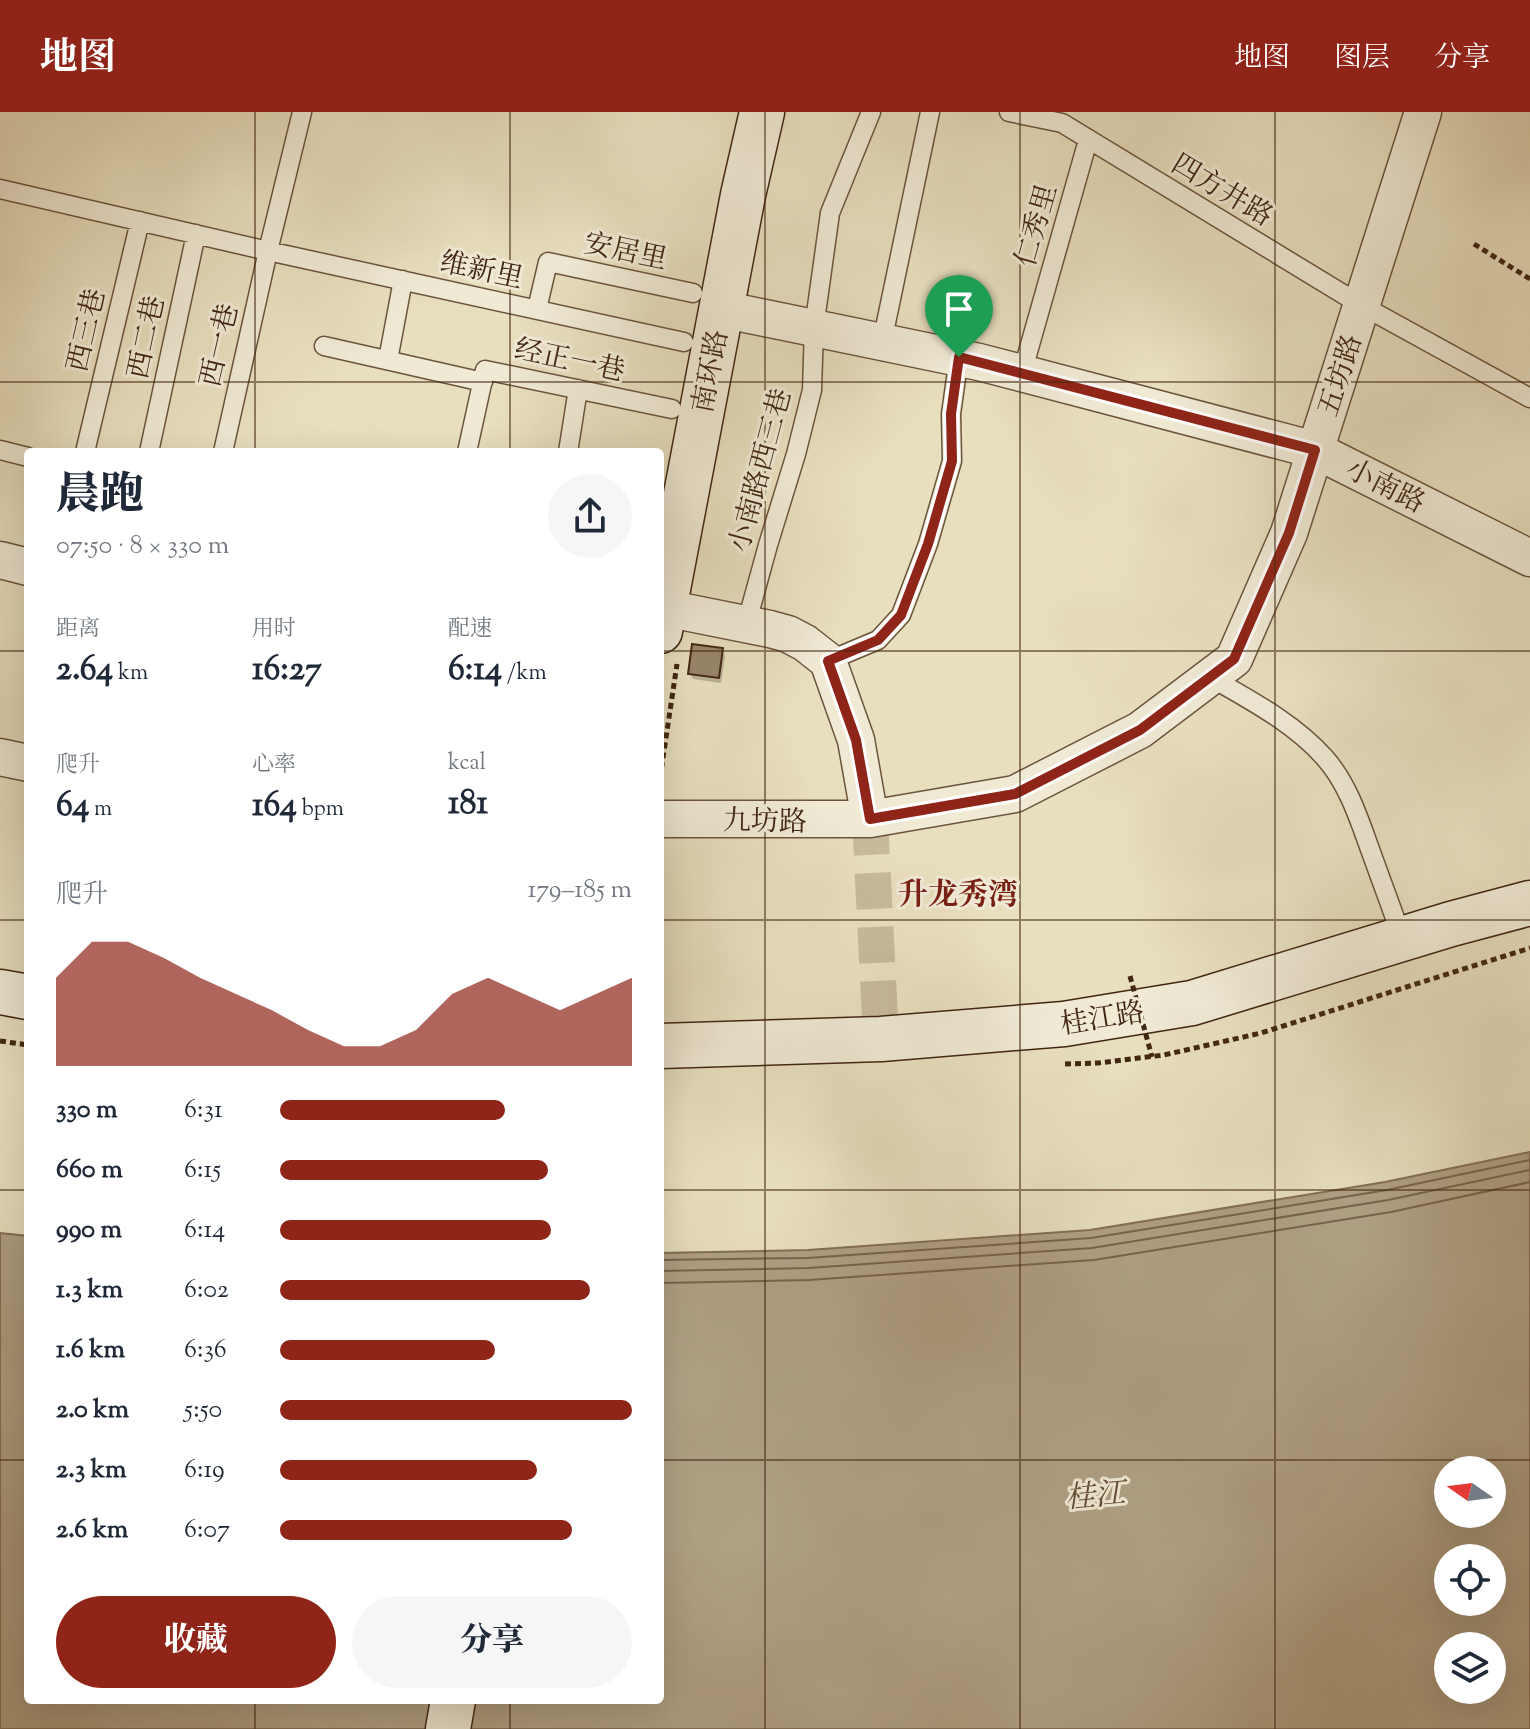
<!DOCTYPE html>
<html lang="zh">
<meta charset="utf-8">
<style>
:root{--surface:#fff;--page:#f6f6f7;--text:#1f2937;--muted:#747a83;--accent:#8f2418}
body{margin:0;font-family:"Sorts Mill Goudy","Noto Serif SC",serif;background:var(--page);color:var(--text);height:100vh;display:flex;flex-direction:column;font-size:30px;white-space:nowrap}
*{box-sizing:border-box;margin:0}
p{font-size:26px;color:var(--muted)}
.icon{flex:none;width:44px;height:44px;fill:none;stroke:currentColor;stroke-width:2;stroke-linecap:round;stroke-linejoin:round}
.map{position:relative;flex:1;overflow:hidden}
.drawer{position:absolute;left:24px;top:336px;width:640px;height:1256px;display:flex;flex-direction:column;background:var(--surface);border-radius:8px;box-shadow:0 8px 32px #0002}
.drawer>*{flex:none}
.needle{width:52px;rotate:284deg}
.tools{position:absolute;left:1434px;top:1344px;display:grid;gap:16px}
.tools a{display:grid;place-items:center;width:72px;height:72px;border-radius:50%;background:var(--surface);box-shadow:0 8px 32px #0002;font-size:40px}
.pin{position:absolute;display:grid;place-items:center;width:68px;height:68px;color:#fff;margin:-82px -34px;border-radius:50% 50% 50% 0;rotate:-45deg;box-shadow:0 0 8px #0007}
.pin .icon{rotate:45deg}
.round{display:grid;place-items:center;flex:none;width:84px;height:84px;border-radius:42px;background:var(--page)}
.headline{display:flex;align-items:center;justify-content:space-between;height:136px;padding:0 32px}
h1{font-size:44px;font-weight:800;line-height:60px}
.metrics{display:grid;grid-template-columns:repeat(3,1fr);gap:12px;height:136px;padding:8px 32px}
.metrics div{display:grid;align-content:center}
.metrics b{font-size:34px;font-weight:800}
.metrics small{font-size:22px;font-weight:400}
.metrics p{font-size:22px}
.chart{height:224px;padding:16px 32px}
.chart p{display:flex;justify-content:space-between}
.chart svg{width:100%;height:144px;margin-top:8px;fill:var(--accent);opacity:.7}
.action{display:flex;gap:16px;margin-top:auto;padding:16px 32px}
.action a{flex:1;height:92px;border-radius:48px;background:var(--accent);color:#fff;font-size:32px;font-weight:800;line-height:92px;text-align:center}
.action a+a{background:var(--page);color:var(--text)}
ul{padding:0 32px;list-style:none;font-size:26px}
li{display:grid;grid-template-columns:128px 96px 1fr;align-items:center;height:60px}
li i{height:20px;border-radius:10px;background:var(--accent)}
header{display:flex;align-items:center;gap:48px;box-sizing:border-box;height:112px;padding:0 40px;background:var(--accent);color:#fff}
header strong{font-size:38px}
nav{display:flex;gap:44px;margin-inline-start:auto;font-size:28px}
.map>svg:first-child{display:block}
.water{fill:#afa084;stroke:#836f56;stroke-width:2;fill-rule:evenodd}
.shadow{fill:#0003}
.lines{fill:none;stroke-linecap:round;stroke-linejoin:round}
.shore{stroke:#78634b;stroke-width:2}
.building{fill:#98866c;stroke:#412612;stroke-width:2}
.street-tunnel{stroke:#c7ba9c;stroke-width:36;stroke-dasharray:36 18;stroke-linecap:butt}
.lane-casing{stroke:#6b543d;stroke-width:21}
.street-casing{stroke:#6b543d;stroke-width:39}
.secondary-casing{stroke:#412612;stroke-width:47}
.path{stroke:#412612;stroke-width:5;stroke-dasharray:6 4;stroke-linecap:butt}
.lane{stroke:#f0ead5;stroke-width:18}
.street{stroke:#f0ead5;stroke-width:36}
.secondary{stroke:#f0ead5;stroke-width:44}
.path-bridge{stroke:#412612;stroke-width:5;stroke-dasharray:6 4;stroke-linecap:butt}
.route-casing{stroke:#fff;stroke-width:16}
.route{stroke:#8f2418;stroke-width:10}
.grid{fill:none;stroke:#412612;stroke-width:2;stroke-opacity:0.55}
.labels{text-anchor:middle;stroke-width:6;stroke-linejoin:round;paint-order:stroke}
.street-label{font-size:28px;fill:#412612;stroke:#f0ead5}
.neighbourhood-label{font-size:30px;font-weight:bold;fill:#7a1f14;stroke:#f0ead5}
.water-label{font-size:30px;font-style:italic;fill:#624b34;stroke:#f0ead5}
</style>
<header>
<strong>地图</strong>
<nav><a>地图</a><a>图层</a><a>分享</a></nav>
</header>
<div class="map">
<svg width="1530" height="1617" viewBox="0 0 1530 1617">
<rect width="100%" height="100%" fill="#e8dfbf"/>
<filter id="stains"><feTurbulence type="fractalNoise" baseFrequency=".0025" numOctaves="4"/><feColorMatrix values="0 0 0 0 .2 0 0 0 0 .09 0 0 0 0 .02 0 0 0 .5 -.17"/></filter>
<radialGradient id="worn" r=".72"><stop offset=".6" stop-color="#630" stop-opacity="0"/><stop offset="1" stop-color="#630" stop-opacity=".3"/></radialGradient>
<path class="water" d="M1530,1040V1617H0V1121L28,1124V1588H660V1141L808,1138L1090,1118L1385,1070ZM1448,1358H1492V1402H1448ZM1448,1446H1492V1490H1448ZM1448,1534H1492V1578H1448Z"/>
<path class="shadow" d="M722,538L725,544L721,571L693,567L690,562Z"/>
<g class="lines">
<path class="shore" d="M660,1148L808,1146L1091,1126L1387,1078L1530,1048
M660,1159L809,1156L1092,1136L1388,1088L1530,1058
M660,1171L809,1168L1094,1148L1391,1100L1530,1070"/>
</g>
<path class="building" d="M692,532L723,536L719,566L688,562Z"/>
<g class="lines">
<path class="street-tunnel" d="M870,707L881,927"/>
<defs>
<path id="lane" d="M1009,0L1062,11L1361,193L1530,286
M0,77L268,139L684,230
M537,197L548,150L693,181
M882,230L930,0
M324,234L483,270
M388,248L403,168
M1022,261L1088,28
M0,338L28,345
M85,340L140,109
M149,340L196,122
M223,340L268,139L302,0
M467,340L485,258L672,297
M568,340L578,277
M746,513L768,433L796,342L812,278L814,216L830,101L871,0
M828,549L878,528L901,503L928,432L952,349L951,302L959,245
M1210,565C1250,588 1294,611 1325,646C1348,672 1359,707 1371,740C1381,768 1392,797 1402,826"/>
<path id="street" d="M721,197L979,250L1315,338L1530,446
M0,448L28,455
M660,495L770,517L788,522L805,531L828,549L856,628L870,707
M0,645L28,651
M660,707H870L1015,682L1140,618L1234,547L1289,421L1423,0"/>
<path id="secondary" d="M660,519L743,83L762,0
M0,880L28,885
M660,934L881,927L1064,912L1192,891L1451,812L1530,791
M448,1617L453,1588"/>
</defs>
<use href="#lane" class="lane-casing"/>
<use href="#street" class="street-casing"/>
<use href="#secondary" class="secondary-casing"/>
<path class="path" d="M1474,132L1530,167
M660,666L677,552
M0,929L28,933
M1065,952L1098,951L1164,943L1261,921L1530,836"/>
<use href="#lane" class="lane"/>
<use href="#street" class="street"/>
<use href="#secondary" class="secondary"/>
<path class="path-bridge" d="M1130,864L1152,945"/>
</g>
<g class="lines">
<defs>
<path id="route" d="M959,245L1315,338L1289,421L1234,547L1140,618L1015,682L870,707L856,628L828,549L878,528L901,503L928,432L952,349L951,302Z"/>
</defs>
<use href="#route" class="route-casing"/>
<use href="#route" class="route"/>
</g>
<path class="grid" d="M255,0V340M510,0V340M765,0V1617M1020,0V1617M1275,0V1617M0,270H1530M0,539H28M660,539H1530M0,808H28M660,808H1530M0,1078H28M660,1078H1530M0,1348H28M660,1348H1530M255,1588V1617M510,1588V1617"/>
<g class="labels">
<g class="street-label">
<text transform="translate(1223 77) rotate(31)" y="10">四方井路</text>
<text transform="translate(1035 113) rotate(-74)" y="10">仁秀里</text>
<text transform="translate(626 138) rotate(12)" y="10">安居里</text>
<text transform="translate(482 157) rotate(12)" y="10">维新里</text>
<text transform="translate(85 218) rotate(-77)" y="10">西三巷</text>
<text transform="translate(145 225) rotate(-78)" y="10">西二巷</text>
<text transform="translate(218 233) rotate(-77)" y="10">西一巷</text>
<text transform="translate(570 247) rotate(12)" y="10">经正一巷</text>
<text transform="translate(709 259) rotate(-79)" y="10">南环路</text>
<text transform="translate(1339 263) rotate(-72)" y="10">五坊路</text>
<text transform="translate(759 358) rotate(-75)" y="10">小南路西三巷</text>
<text transform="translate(1386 373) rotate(27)" y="10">小南路</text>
<text transform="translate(765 708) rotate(1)" y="10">九坊路</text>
<text transform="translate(1102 905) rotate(-9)" y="10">桂江路</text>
</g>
<g class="neighbourhood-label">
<text x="958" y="792">升龙秀湾</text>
</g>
<g class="water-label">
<text transform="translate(1095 1383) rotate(-5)" y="10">桂江</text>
</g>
</g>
<rect width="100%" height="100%" filter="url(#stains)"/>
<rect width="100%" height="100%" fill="url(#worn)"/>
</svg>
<div class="tools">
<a><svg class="needle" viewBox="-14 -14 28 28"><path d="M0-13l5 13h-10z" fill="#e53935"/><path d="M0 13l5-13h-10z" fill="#747a83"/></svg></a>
<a><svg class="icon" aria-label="locate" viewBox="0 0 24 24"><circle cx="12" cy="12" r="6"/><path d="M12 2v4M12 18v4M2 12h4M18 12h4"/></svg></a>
<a><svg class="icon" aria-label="layers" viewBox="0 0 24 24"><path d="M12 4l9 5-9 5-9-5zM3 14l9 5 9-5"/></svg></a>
</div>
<div class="pin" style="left:959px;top:245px;background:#1e9e55"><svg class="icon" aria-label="arrive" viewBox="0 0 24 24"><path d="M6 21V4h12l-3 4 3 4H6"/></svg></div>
<section class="drawer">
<div class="headline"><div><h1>晨跑</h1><p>07:50 · 8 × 330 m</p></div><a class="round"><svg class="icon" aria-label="share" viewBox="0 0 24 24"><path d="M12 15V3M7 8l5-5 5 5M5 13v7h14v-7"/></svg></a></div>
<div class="metrics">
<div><p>距离</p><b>2.64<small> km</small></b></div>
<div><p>用时</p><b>16:27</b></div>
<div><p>配速</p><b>6:14<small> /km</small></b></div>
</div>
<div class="metrics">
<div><p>爬升</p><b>64<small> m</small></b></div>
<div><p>心率</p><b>164<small> bpm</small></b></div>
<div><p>kcal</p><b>181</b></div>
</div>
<div class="chart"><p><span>爬升</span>179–185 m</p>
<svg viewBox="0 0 160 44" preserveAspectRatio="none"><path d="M0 44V17L10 6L20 6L30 11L40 17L50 22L60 27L70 33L80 38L90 38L100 33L110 22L120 17L130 22L140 27L150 22L160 17V44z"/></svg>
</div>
<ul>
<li><b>330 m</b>6:31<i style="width:64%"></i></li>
<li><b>660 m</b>6:15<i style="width:76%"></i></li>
<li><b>990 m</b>6:14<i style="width:77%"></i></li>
<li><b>1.3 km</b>6:02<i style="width:88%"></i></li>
<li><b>1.6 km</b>6:36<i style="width:61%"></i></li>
<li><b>2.0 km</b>5:50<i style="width:100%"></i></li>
<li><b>2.3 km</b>6:19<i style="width:73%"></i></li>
<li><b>2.6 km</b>6:07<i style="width:83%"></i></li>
</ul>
<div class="action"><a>收藏</a><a>分享</a></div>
</section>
</div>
